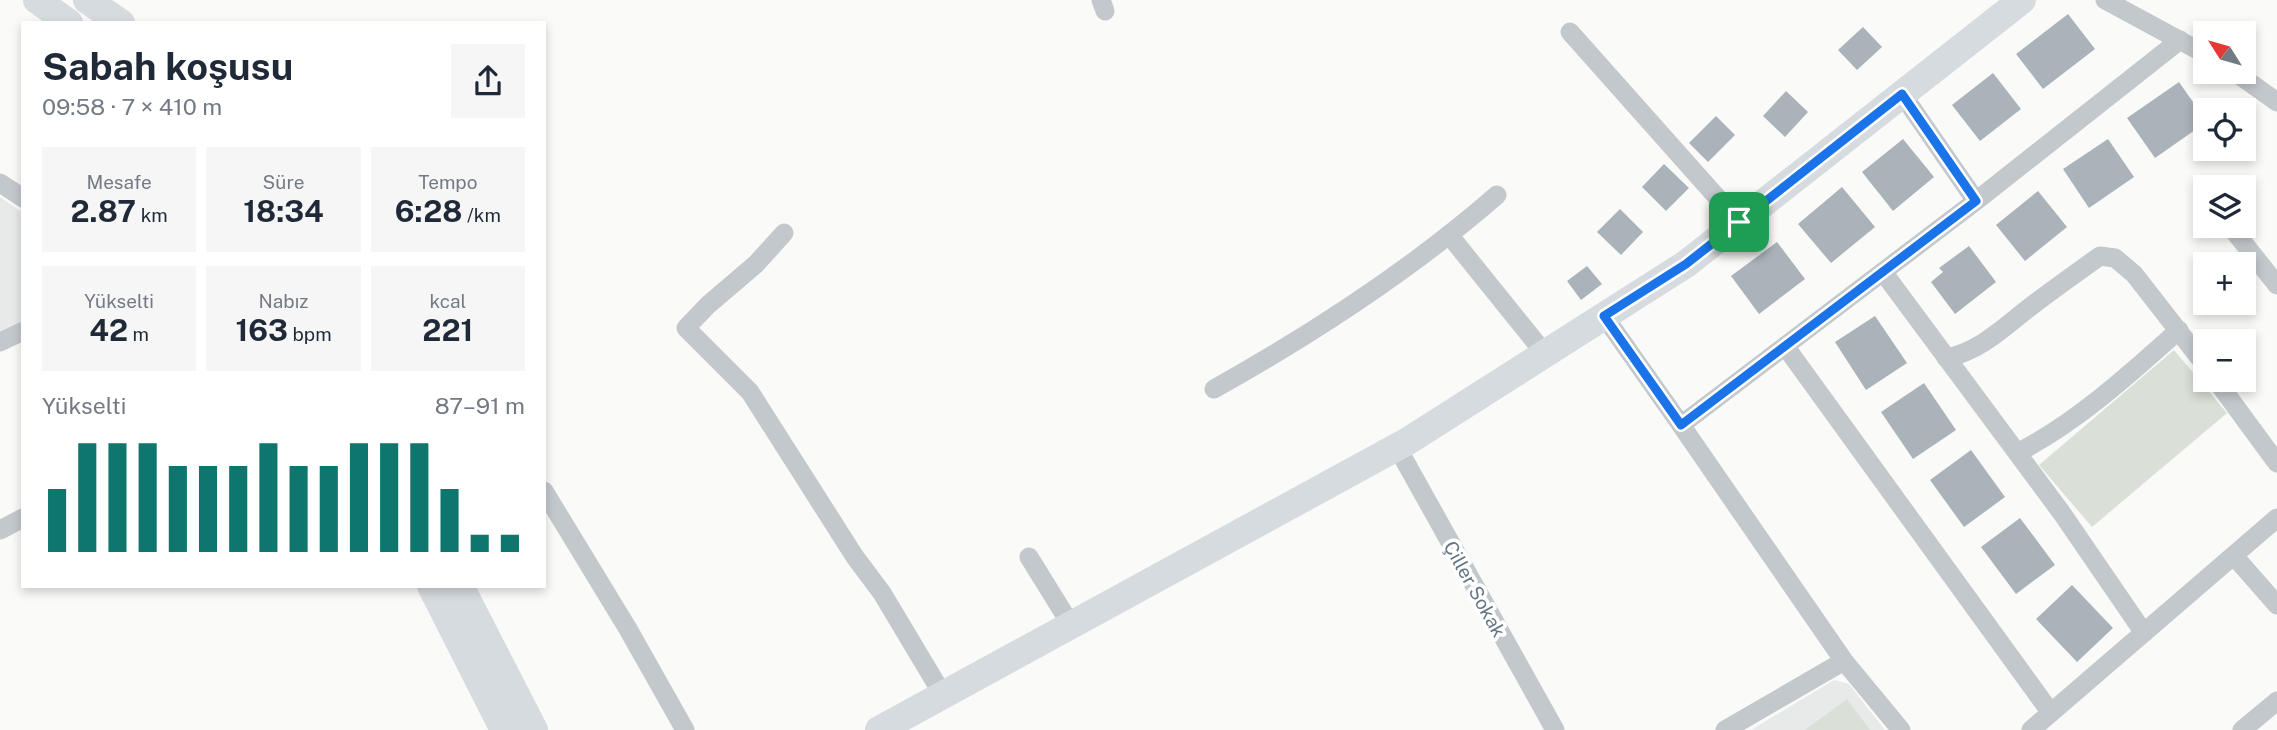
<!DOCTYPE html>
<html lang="tr">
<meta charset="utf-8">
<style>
:root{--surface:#fff;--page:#f6f6f7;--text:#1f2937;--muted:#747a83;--accent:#0f766e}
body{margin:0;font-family:"Public Sans",sans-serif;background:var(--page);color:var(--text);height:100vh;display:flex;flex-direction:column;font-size:26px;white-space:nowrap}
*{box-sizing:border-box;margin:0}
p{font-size:23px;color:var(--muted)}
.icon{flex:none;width:38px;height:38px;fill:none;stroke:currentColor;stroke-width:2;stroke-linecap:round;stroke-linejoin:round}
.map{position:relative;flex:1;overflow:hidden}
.drawer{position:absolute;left:21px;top:21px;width:525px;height:567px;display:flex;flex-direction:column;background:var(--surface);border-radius:0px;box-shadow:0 4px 10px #0003}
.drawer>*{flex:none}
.needle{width:46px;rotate:307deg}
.buttons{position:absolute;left:2193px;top:21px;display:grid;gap:14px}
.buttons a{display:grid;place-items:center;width:63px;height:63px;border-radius:0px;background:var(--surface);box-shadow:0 4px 10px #0003;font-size:35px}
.pin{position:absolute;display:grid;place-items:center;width:60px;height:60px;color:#fff;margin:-30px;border-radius:14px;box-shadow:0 4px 10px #0006}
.round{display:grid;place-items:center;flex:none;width:74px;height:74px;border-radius:0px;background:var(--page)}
.headline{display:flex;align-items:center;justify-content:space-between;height:119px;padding:0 21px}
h1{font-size:38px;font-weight:700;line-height:52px}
.figures{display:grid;grid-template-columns:repeat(3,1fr);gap:10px;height:119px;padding:7px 21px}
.figures div{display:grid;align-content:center;border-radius:0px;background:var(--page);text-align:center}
.figures b{font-size:30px;font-weight:700}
.figures small{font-size:19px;font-weight:400}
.figures p{font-size:19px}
.chart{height:196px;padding:14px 21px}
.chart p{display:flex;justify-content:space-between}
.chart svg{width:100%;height:126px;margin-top:7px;stroke:var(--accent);stroke-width:6}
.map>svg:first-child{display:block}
.built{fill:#e8e9e9}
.green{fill:#dadfd7}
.building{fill:#aab3b9}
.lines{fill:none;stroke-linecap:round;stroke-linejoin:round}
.street{stroke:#c3c8cc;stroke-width:19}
.secondary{stroke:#d6dbdf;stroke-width:28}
.route-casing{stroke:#fff;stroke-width:14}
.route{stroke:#1a73e8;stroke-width:9}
.labels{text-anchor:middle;stroke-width:7;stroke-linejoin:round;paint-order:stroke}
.street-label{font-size:19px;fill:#657683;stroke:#fff}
</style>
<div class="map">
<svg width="2277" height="730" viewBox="0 0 2277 730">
<rect width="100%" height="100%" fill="#fafaf8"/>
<path class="built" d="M0,197L23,213V320L0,331Z
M1834,680L1849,684L1885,730H1751Z"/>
<path class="green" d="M2174,350L2227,413L2092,527L2039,465Z
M1847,699L1870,730H1805Z"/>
<path class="building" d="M2068,14L2095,49L2043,89L2016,54Z
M1863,27L1882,47L1857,70L1838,50Z
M1993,73L2021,109L1980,141L1952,105Z
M2179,82L2205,119V123L2155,158L2127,118Z
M1786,91L1808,112L1785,137L1763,116Z
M1716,116L1735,135L1708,162L1689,143Z
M1903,139L1934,177L1893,211L1862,172Z
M2108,139L2134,177L2089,208L2063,169Z
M1664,164L1689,188L1666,211L1642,187Z
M1842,187L1875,227L1831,263L1798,224Z
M2038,191L2067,227L2025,261L1996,225Z
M1620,209L1643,232L1621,255L1597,232Z
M1777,242L1805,279L1759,314L1731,276Z
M1969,246L1996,282L1955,314L1931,282L1943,272L1939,268Z
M1587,266L1602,284L1581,300L1567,281Z
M1875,316L1907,363L1866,390L1835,342Z
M1924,383L1956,430L1913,459L1881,412Z
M1971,450L2005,497L1964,527L1930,480Z
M2020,518L2055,565L2016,594L1981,547Z
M2072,585L2113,628L2077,662L2036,619Z"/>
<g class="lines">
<path class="street" d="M1101,0L1105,11
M2105,0L2205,54
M1570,32L1739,222
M2235,72L2277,102
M1902,94L1976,201
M0,183L23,198
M2230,226L2277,285
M784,233L756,264L708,305L686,328L750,392L855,557L882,593L943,695
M1450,236L1545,354
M1883,272L2061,512L2144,633
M1604,316L1681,425L1976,201L2180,40
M0,342L23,331
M1785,346L2051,713
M1946,358C1983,351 2009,322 2038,301C2058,286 2079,271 2100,256L2115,258L2134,274L2205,365
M2216,380L2277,463
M1214,389C1314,333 1411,270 1497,195
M1681,425L1844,661L1901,730
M1397,447L1555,730
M2017,453C2076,423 2130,374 2179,330
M544,491L628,629L685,730
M0,530L23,518
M2234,556L2277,605
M1029,557L1071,625
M1725,730L1844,661
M2031,730L2277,518
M2242,730L2277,701"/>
<path class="secondary" d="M37,0L69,23
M87,0L121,23
M431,586L504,730
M460,586L534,730
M879,730L1408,441L1686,264L2022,0"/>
</g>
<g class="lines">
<defs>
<path id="route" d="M1902,94L1976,201L1681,425L1604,316L1686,264Z"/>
</defs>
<use href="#route" class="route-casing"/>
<use href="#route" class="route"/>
</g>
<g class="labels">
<g class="street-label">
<text transform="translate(1475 589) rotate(61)" y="7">Çiller Sokak</text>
</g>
</g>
</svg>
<div class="buttons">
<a><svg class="needle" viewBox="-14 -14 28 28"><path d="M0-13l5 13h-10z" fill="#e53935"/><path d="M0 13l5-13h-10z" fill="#747a83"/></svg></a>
<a><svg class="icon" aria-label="locate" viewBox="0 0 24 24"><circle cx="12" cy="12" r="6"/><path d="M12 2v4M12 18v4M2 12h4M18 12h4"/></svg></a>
<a><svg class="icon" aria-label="layers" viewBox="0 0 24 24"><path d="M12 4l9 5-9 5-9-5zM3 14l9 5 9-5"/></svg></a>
<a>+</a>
<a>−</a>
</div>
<div class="pin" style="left:1739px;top:222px;background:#1e9e55"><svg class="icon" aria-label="arrive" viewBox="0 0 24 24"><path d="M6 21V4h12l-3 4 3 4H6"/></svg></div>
<section class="drawer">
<div class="headline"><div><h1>Sabah koşusu</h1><p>09:58 · 7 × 410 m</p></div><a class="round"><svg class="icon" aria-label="share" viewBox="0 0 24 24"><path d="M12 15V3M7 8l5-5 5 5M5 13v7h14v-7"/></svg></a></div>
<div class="figures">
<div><p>Mesafe</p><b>2.87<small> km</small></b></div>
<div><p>Süre</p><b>18:34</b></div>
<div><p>Tempo</p><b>6:28<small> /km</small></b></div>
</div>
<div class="figures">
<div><p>Yükselti</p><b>42<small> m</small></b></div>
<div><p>Nabız</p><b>163<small> bpm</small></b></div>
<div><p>kcal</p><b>221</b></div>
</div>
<div class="chart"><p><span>Yükselti</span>87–91 m</p>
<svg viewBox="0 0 160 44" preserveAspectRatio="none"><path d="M5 44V22M15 44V6M25 44V6M35 44V6M45 44V14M55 44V14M65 44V14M75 44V6M85 44V14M95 44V14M105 44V6M115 44V6M125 44V6M135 44V22M145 44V38M155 44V38"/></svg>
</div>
</section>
</div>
